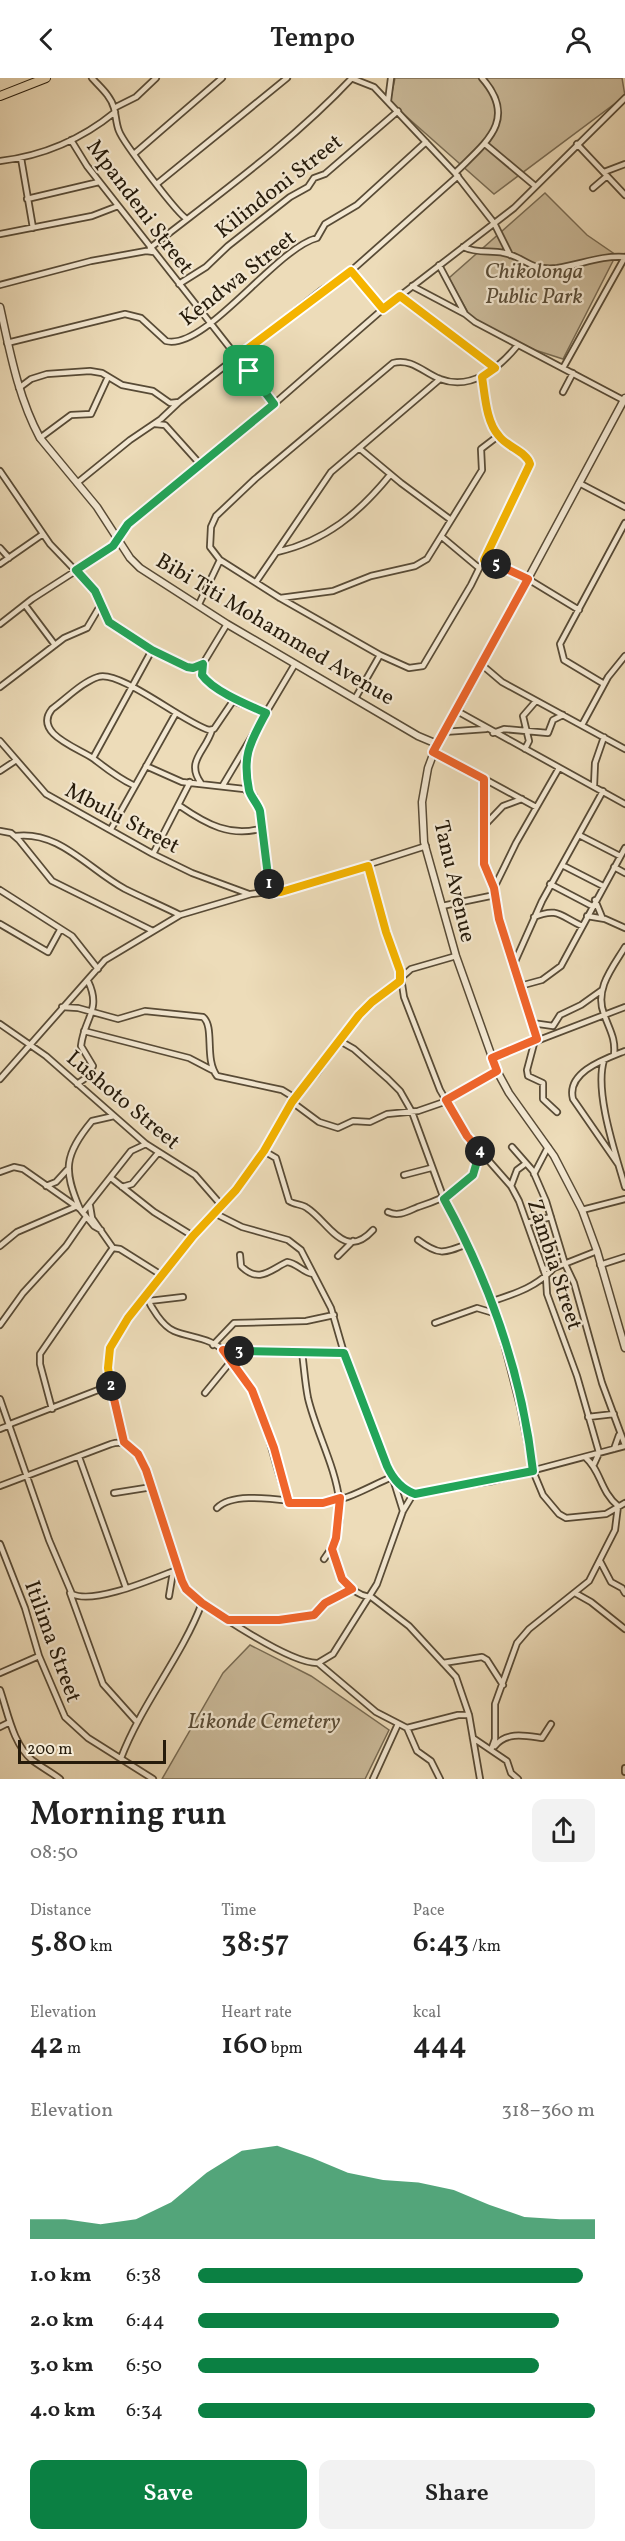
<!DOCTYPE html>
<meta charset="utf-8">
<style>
:root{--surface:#fff;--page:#f2f2f2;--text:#222;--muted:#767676;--accent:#0b8043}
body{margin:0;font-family:Vollkorn,serif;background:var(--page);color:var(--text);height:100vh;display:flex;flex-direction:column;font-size:22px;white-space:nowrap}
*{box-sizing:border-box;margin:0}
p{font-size:20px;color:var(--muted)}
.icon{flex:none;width:33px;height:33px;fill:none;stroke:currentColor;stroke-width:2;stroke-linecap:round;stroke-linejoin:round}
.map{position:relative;height:1701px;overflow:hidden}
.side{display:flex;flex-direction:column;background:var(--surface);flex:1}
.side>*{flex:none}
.scale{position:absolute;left:18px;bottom:15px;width:148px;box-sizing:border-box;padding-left:6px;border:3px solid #261b0b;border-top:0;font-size:16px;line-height:21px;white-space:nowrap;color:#261b0b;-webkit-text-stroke:4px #f3e8d2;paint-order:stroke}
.pin{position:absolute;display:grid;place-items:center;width:51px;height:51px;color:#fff;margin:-26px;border-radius:12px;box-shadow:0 3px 9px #0006}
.km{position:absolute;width:30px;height:30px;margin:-15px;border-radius:50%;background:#222;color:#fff;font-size:16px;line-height:30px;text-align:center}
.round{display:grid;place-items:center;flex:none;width:63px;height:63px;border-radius:12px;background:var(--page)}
.headline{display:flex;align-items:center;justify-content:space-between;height:102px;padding:0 30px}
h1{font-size:33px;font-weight:600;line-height:45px}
.figures{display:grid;grid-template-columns:repeat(3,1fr);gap:9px;height:102px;padding:6px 30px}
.figures div{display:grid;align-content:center}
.figures b{font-size:30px;font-weight:600}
.figures small{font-size:16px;font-weight:400}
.figures p{font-size:16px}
.chart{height:168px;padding:12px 30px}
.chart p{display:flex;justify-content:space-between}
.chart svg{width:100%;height:108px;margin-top:6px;fill:var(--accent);opacity:.7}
.button{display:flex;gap:12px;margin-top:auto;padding:12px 30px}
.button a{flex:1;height:69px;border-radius:12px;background:var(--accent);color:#fff;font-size:24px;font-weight:600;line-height:69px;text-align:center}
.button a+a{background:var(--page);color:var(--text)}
ul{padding:0 30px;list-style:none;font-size:20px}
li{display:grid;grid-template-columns:96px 72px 1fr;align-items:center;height:45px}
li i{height:15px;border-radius:8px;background:var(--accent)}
header{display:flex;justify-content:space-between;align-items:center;height:78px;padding:0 30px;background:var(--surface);font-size:27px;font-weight:600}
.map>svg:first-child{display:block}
.green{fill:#cbbb9b;stroke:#786b53;stroke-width:1.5}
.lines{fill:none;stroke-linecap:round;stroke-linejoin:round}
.minor-casing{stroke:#584b36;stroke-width:8}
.tertiary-casing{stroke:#584b36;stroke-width:9}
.primary-casing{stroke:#261b0b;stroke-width:10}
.minor{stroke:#f3e8d2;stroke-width:4.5}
.tertiary{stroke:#f3e8d2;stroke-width:6}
.primary{stroke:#eddcb9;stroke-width:8}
.split-1-casing{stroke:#fff;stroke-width:12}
.split-2-casing{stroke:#fff;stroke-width:12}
.split-3-casing{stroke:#fff;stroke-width:12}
.split-4-casing{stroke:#fff;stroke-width:12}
.split-5-casing{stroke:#fff;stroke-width:12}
.split-6-casing{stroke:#fff;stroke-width:12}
.split-1{stroke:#22a559;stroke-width:8}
.split-2{stroke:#f5b400;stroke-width:8}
.split-3{stroke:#f0652b;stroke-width:8}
.split-4{stroke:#22a559;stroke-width:8}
.split-5{stroke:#f0652b;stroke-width:8}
.split-6{stroke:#f5b400;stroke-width:8}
.labels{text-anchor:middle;stroke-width:4.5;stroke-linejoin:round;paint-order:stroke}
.street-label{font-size:22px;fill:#261b0b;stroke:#f3e8d2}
.park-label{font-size:22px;font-style:italic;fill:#584b36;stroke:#f3e8d2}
</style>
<header><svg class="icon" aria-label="back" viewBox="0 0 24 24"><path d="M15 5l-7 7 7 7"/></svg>Tempo<svg class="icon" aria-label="person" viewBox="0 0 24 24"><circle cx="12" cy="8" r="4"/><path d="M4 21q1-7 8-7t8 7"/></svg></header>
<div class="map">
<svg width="625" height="1701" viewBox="0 0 625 1701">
<rect width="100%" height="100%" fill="#eddcb9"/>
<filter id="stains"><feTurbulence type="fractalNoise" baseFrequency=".00333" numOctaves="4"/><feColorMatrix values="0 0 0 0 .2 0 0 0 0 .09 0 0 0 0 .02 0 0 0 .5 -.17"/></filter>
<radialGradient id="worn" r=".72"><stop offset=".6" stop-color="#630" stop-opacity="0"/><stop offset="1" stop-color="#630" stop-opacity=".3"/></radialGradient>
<path class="green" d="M395,0H622L625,18L494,116L390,24Z
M545,115L587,157L616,177L563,281L535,272L471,240L449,200Z
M250,1567L311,1598L389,1652L365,1701H162L223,1595Z"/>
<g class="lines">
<defs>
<path id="minor" d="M92,0C100,9 111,18 114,30C116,37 116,46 119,53C123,64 178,137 187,141
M351,0L374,9L455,95L494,145L510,177
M388,23L391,0
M114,30L136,19L156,0
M71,62L87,88L274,326
M485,66L534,107
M577,66L625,117
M134,76L222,0
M21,80L33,150
M0,83C42,78 82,61 115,34
M604,94L625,86
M455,95C485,65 519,42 482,0
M158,105L287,0
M593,110L607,98
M27,121L99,104
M0,156L92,138L118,128
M463,169C478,176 490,172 504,175C525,179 529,193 557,190C580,187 601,177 625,179
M150,170C219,116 292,64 352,0
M439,187L465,236L475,244L625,323
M351,193L383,231
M179,206L206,189L228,168L290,119L308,109L314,100L325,96L398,33
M0,207L91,183L146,173L154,174
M412,208L465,236
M400,218L495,290
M7,265L125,236L141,240L166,263C205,273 275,171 317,160L325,146L357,127L426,64
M563,290L625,179
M482,299C485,321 487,350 505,365C512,371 521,375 529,381L530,387L471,507L423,588L409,590L380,577L280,520L220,482L210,469L211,449L216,438L255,401L393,285C412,280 424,295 440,301C471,313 499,290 517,268
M19,310L31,301L47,296L90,293L102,295L122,307L153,313L170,325L179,324L322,212L351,193L458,98
M563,314L573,295
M155,346L165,347L200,386
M40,360L71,337L91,336L108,299
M359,370L401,405L451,442
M0,393L50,466L95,513L109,544L152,572L193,590L204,584L227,546
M77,405L130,362L161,341L179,324
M579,405L625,429
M442,459L479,490
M0,470L9,480
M277,474C326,463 359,435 390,397
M484,482L528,501L579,532
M0,486L43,456
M256,504L331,394L440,301
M280,520L333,513L371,498L415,488L427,481L482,392L481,371L498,358
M199,526L220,482
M25,527L55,567
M0,546L32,521L105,474L116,465L128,446L274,326L383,231L514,130L625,20
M203,586L204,600L235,622
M482,587L502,604L625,671
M604,606L564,582L560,566L625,445
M0,609L64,560L87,550L100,528
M356,619L380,577
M457,633L625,726
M582,647L608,599L625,578
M444,654L486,651
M493,655L504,651L548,655L553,642L563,637
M0,663L46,716L153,776L192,795L249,816
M525,671L529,663L523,638L536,623
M247,672L249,714
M433,673L536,729
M93,680L152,572
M146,688L182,704L244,711L254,718L263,750L270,815
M0,693L15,683
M484,701V786L494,810L499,841L537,961
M201,705C185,683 206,673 212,652
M133,707C118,700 107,691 94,681C81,671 32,656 52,631C66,621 82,604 98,599C119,591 184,645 209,652L214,651L233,623L266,635
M223,707L295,586
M594,708L595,685L604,659
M180,728C206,746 231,760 263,750
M483,749L503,728L522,721
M111,751L176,635
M0,753L11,755L19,762L52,803L153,853
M579,757L620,778
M15,758C59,752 88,791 125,811C143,820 162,828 180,837
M153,776L190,704
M562,787L603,808
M368,788L386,853L400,893L404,919L440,1012L467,1058L511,1108L519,1123L546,1199L547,1216L577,1298L598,1371L599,1375L594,1386
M614,789L625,795
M550,806L592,828
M494,810L516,765L559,690
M0,812L72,858L98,891
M595,822L602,839
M442,828L495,817
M587,838L605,841L625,850
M534,839C558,829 560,838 582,848
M0,846L48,874L60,852
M513,888L542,823L603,713
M520,908L542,902L561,888L625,770
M62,929L78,930L118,941L145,933L203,939C215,949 204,981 217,998L282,1012L295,1020
M532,945L553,948L560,937L581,927L602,912
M0,946L46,978L146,1066L195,1097L222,1128
M84,953L189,980L212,992
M535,962L527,992L528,998L543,1005V1021L557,1034
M340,963L354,971L388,1001L400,1013L412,1034L444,1121L459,1146L493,1223L520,1328L533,1393L543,1417L559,1436L566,1440L606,1436L625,1425
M614,977C616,960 609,951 604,936C594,911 613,889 625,869
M492,980L625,929
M604,982C594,1014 616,1077 625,1109
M0,1001L105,882L180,837L251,816L292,811L426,768
M77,1006L87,999L93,988L81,968C84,940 102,932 88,903
M446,1022L497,993
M292,1024L319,1044L338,1050L353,1043L370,1044L387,1036L418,1033L447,1023
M512,1069L533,1093L546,1123L565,1186L574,1205L602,1305L625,1367
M264,1073L276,1080L289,1123C295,1127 302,1126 307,1130C328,1143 344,1184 373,1152
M618,1086L573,1021C566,994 605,981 625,973
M0,1094L14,1089L23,1091L80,1131L94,1148L101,1152
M534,1096L548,1069
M404,1097L431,1090
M111,1100L154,1134L193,1158
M46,1108L56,1104L67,1092
M511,1108L517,1092L525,1086
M122,1109L132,1106L158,1075
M90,1128L92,1140L113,1170
M80,1131C63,1092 64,1077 92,1043L114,1038
M582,1132L625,1121
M83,1134L131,1073L146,1066
M388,1134C399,1139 408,1133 418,1129C449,1119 473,1108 481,1074
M214,1135L242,1149L288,1162L301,1172L331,1230L344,1275L387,1388L396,1404L415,1416
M527,1145L551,1139
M418,1162C438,1177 443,1176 467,1166
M0,1168L17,1154L75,1129
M240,1177L241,1188C259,1206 270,1192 287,1184C297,1185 302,1194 313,1196
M338,1178L353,1163
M600,1187L625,1179
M543,1191L554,1190L597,1173
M146,1218C151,1229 162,1248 174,1253C191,1260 212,1260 225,1274C266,1316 268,1373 289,1425
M149,1223L183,1219
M493,1223C517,1215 536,1209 554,1190
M435,1245L477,1230L497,1236
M0,1247L23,1215L66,1168L86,1139
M213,1267L234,1245L306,1243L334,1237
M223,1272L344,1275
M302,1274C304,1289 305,1305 308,1320C320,1372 363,1431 324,1481
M205,1315L232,1282
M0,1321L49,1462L72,1516C94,1527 155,1500 179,1491
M52,1331L40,1286V1276L110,1174L113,1170L120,1171L163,1198
M588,1339L614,1336
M10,1346L111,1307
M0,1351L10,1347
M124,1364L108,1290L110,1270L128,1240L193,1158L236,1112L264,1073L292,1024L317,995L359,937L411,891L456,878
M614,1371L619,1357
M79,1379L126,1510
M394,1404L403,1433
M0,1408L111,1366C131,1360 139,1377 146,1392L186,1511C208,1531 290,1586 318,1585L333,1576L377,1506L403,1433L412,1418L423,1414L493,1403L625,1368
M114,1415L152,1409
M217,1430C236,1410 295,1426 322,1425C347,1423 370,1408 392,1399
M0,1466L25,1530L39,1578L65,1639L88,1660L153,1701
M332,1471C338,1493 345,1514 369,1519
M600,1483L611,1504L622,1510L625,1515
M70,1515L103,1606L137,1644
M575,1515L591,1524L625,1551
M169,1518L173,1494
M370,1518L409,1548L456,1599L469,1637L480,1701
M229,1542H279L314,1537L325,1525L352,1511
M318,1585L376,1634L407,1650L458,1637H469
M443,1585L482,1579L487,1582L503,1607
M0,1595L39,1578
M0,1612C8,1635 13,1666 32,1682C41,1689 51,1694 60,1701
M0,1649L10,1644
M407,1650L417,1673L431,1683L440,1701
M473,1660L507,1683L511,1695L518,1701
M495,1668C506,1653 527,1658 542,1660L551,1646
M491,1672L495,1661V1626L517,1565L529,1551L589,1503L615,1452L618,1428C600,1413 601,1393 586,1380
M121,1680C142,1625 181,1580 202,1525
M625,1690V1694
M373,1701L398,1646"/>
<path id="tertiary" d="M0,229C10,274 18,319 40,360L97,429L130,480L140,490L227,546L418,658L437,666
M625,320L457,633L437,666L428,690L422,724L424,764L456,878L497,993L509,1015L554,1078L582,1132L597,1173L625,1270"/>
<path id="primary" d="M0,18L46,0"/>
</defs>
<use href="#minor" class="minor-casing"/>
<use href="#tertiary" class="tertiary-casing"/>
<use href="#primary" class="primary-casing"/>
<use href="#minor" class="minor"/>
<use href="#tertiary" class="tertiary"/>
<use href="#primary" class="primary"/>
</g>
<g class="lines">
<defs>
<path id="split-1" d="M249,293L274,326L128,446L113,468L76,492L95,513L109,544L152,572L187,589L193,590L203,586L202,597C213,613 248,627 266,635C250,665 242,677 249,712C250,718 258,726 260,733L269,806"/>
<path id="split-2" d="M111,1308L108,1290L110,1270L128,1240L193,1158L236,1112L264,1073L292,1024L359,937L372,924L400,903V893L386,854L368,788L281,814L270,815L269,806"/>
<path id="split-3" d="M111,1308L124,1364L138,1376L146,1392L182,1503L186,1511L202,1525L228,1542H279L314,1537L325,1525L352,1511L342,1501L332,1471L336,1460L340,1420L323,1425H289L274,1370L252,1312L223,1272L239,1273"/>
<path id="split-4" d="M239,1273L344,1275L387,1388C393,1401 401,1411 415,1416L533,1393C522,1297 490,1205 444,1121L473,1097L480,1073"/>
<path id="split-5" d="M480,1073L467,1058L446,1022L497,993L492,980L537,961L499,841L494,810L484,786V701L433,674L528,501L496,486"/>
<path id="split-6" d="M249,293L238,278L351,193L383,231L400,218L495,290L482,299C485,317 486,344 499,358C507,369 527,374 530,386L484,482L496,486"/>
</defs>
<use href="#split-1" class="split-1-casing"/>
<use href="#split-2" class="split-2-casing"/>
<use href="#split-3" class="split-3-casing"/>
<use href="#split-4" class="split-4-casing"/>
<use href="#split-5" class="split-5-casing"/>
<use href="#split-6" class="split-6-casing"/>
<use href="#split-1" class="split-1"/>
<use href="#split-2" class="split-2"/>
<use href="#split-3" class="split-3"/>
<use href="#split-4" class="split-4"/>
<use href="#split-5" class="split-5"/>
<use href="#split-6" class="split-6"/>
</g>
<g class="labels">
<g class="street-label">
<text transform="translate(278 107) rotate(-38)" y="8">Kilindoni Street</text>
<text transform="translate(141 128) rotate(53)" y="8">Mpandeni Street</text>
<text transform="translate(237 199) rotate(-38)" y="8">Kendwa Street</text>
<text transform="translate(276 550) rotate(31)" y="8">Bibi Titi Mohammed Avenue</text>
<text transform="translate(123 739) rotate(28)" y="8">Mbulu Street</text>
<text transform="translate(456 803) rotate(77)" y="8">Tanu Avenue</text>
<text transform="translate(124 1021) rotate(40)" y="8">Lushoto Street</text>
<text transform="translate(556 1186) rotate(72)" y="8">Zambia Street</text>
<text transform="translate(54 1563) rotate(70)" y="8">Itilima Street</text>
</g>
<g class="park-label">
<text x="534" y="200">Chikolonga<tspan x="534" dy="25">Public Park</tspan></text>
<text x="264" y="1650">Likonde Cemetery</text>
</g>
</g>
<rect width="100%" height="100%" filter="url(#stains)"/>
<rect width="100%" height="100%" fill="url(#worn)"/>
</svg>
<div class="scale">200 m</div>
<div class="pin" style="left:249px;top:293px;background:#1e9e55"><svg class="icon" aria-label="arrive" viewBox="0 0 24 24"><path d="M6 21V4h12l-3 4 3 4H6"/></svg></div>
<b class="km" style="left:269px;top:806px">1</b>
<b class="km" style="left:111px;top:1308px">2</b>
<b class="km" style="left:239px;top:1273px">3</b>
<b class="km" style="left:480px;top:1073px">4</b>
<b class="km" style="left:496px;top:486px">5</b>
</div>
<section class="side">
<div class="headline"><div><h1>Morning run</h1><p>08:50</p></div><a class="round"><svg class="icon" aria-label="share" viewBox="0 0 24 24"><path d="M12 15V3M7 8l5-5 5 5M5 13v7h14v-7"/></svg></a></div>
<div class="figures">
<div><p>Distance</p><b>5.80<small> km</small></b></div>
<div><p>Time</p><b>38:57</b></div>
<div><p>Pace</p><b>6:43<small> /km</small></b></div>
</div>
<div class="figures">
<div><p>Elevation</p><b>42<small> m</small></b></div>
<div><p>Heart rate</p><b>160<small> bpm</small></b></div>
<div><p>kcal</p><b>444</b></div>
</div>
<div class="chart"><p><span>Elevation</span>318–360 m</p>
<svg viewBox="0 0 160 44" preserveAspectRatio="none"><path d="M0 44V36L10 36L20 38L30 36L40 29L50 17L60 8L70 6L80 11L90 17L100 20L110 21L120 24L130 30L140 35L150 36L160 36V44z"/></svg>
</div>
<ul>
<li><b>1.0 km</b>6:38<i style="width:97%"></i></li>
<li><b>2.0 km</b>6:44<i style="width:91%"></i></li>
<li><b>3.0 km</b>6:50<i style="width:86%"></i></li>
<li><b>4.0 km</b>6:34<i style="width:100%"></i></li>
</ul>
<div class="button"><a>Save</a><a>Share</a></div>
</section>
